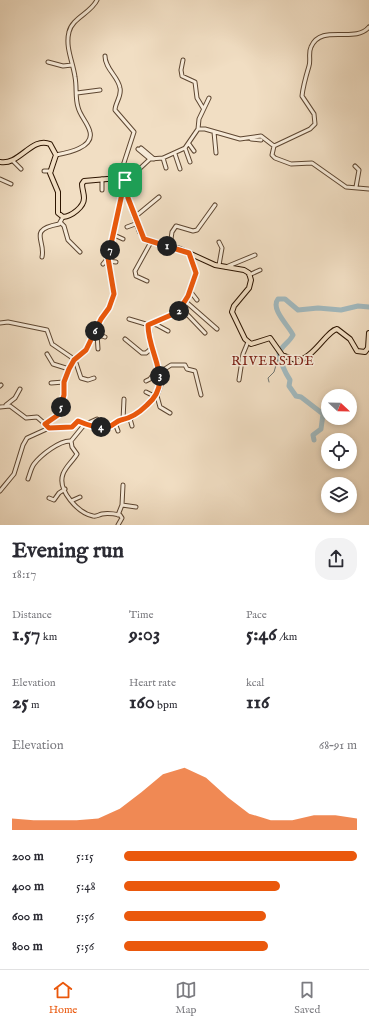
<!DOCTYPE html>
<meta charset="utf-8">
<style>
:root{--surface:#fff;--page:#f2f2f3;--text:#2b2b33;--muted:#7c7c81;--line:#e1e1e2;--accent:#ea580c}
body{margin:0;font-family:"IM FELL English",serif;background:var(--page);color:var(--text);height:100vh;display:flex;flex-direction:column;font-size:15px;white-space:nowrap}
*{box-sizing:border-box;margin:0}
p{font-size:13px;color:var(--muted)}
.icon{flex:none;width:22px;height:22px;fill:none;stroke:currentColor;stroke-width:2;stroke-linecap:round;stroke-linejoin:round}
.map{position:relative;height:525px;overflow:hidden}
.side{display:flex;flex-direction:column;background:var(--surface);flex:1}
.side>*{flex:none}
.needle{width:26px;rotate:112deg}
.fabs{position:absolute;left:321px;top:389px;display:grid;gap:8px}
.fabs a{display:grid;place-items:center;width:36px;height:36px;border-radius:50%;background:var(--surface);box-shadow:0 2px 6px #0003;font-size:20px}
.pin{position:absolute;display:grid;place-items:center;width:34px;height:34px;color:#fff;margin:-17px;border-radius:8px;box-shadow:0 2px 6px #0006}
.km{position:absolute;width:20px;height:20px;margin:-10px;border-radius:50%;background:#222;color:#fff;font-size:11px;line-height:20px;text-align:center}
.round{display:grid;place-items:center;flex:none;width:42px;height:42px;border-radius:16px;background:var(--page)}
.headline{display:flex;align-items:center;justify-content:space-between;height:68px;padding:0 12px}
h1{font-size:22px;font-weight:700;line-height:30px}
.figures{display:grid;grid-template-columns:repeat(3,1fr);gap:6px;height:68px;padding:4px 12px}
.figures div{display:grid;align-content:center}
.figures b{font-size:20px;font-weight:700}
.figures small{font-size:11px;font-weight:400}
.figures p{font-size:11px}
.chart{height:112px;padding:8px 12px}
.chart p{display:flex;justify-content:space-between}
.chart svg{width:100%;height:72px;margin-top:4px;fill:var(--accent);opacity:.7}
ul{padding:0 12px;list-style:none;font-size:13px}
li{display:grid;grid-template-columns:64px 48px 1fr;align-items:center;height:30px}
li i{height:10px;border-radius:5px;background:var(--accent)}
.dock{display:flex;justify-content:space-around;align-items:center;height:56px;border-top:1px solid var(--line);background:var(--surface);font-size:11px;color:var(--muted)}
.dock a{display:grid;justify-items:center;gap:2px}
.dock .selected{color:var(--accent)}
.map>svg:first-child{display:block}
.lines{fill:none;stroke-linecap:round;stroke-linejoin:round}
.stream{stroke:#727773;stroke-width:1}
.river{stroke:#a1b9bf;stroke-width:5}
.minor-casing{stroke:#5d4631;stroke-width:5}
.major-casing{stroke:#2c1400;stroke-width:6}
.minor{stroke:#f6ead8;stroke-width:3}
.major{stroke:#f1dec3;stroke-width:4}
.route-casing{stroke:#fff;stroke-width:8}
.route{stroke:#ea580c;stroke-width:5}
.labels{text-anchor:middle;stroke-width:3;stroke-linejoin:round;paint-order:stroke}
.neighbourhood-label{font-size:13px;letter-spacing:1px;fill:#7a1f14;stroke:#f6ead8}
</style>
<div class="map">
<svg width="369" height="525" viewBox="0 0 369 525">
<rect width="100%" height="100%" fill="#f1dec3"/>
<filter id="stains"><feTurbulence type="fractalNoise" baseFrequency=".005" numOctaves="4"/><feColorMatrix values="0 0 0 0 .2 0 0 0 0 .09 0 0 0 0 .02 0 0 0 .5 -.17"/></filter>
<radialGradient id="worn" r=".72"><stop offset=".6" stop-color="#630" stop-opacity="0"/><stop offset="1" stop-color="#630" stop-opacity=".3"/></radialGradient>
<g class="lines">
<path class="stream" d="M269,382L268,378L274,372L279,355"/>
<path class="river" d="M314,440L313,435L321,429L323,414L301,397L296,396L289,386L290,380C284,371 281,364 279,353C282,345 289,343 293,335C289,326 270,309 278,299H285L298,310L318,308L341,310L358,306L369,307"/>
<defs>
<path id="minor" d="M369,27C355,44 321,23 311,47C308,53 311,60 309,66C306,76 303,86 302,96L314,114L315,124L310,129L274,146L272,155L275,158L291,164L312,163L346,187L369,189
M105,56C105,69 118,76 120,88C122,96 115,103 115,110L134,132L119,178
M183,60L181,70L182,76L195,82L197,98L203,108
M48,62L63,66L72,65
M77,93L100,90
M198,129L199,119L209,98
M214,132L216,153
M251,139L261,140
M189,144L194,151
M141,148L154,159
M185,148L190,162
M138,149L150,159
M175,154L180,169
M56,155C66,153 94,148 90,132C88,123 80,116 78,107C75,98 77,87 75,77C73,62 65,47 69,32C72,18 91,13 97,0
M163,158L166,168
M13,161L21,169
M355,166L359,170L356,187
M44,171H51
M0,179L11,184
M102,179V190
M136,216L159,197
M61,223L64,226L68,240L80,252
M127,227L138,223
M114,235L123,239
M219,242L222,248L219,265
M170,246L172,232L176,226L193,231L197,230L215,205
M42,257C46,240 27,230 59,224L63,217
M108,261L116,262
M103,264L108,258
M226,267L255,255
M249,275L260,270
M147,281L136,276L135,271L151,242
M190,291L197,300
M185,301L217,329
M183,306V310L205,333
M129,319L149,325
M0,323L8,322L47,330L52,344L71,357L76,363L81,378L88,380L94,378
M150,323L157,325L168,331
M96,334L105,337
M97,334L98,349
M125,339L142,353H146L152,348
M47,354L53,364L69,369
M160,372L171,365H185L187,369L195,371L201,395
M239,380L243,354L248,342
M146,381L150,379L158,368
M51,383L64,382
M0,386L1,385
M146,392L156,397
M157,396L160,407L170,413
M6,405L15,398L20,389
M0,407L10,406L26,418L37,417L45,424
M130,419L132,426
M123,420L124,399
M115,423L118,431
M86,424L97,419
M49,428L45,424L58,415L64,395V382L69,369L74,360L86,350L101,319L109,308L114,294L108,258L125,180L134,174L150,159L163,158L185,148L198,129H205L240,139L261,136L274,146
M28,479C30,474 31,468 34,464C41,455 60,440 71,441
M0,491L14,474L23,445L27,438L49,428L72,427L78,421L84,425
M49,498L54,500L59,493L65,489
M71,501L80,497
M122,505L136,507
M118,515L122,505L123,485
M118,525L122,518L120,515C115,514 107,513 102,514C98,515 96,517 93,516C78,513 57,490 63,474C66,466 73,461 77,454L72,447L71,441L84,425L107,427L119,421L130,419L157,396L161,385L160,372L152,348L149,325L178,312L188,296L195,273L189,253"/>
<path id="major" d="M0,162C19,166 32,136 50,144L56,155L50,173L58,192V213L63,217C72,216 84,207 84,198C84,193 82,189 82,184L84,181L119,178L125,180L128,198L140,232L146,240L180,249L215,265L244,270L249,273L251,280L249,288L234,306L232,312L245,339L251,344L270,338L282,355L298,361C316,355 327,331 337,329L350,339L357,351L365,352L368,348L369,333"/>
</defs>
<use href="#minor" class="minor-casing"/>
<use href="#major" class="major-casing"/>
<use href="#minor" class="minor"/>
<use href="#major" class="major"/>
</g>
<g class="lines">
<defs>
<path id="route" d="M125,180L128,198L144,239L189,253L196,273L188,296L178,312L148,325C148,355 175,381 147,405C139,413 132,418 121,420C116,421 113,426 108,427C99,429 85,424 78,421L72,427L49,428L45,424L58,415L64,395V382L69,369L74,360L86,350L101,319L109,308L114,294L108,258Z"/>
</defs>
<use href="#route" class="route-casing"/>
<use href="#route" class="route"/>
</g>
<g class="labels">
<g class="neighbourhood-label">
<text x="273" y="365">RIVERSIDE</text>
</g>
</g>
<rect width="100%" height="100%" filter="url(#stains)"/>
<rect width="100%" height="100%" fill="url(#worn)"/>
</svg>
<div class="fabs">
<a><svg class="needle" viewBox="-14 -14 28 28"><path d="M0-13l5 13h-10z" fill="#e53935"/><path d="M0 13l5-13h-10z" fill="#7c7c81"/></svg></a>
<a><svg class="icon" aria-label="locate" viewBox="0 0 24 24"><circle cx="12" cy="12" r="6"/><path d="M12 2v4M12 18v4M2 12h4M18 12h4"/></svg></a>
<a><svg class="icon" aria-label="layers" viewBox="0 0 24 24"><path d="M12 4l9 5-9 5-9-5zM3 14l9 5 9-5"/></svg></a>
</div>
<div class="pin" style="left:125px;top:180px;background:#1e9e55"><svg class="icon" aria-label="arrive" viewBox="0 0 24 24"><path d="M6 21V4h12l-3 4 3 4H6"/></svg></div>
<b class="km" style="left:167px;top:246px">1</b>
<b class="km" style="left:179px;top:311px">2</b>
<b class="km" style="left:160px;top:376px">3</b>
<b class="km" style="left:101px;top:427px">4</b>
<b class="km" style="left:61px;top:407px">5</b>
<b class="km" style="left:95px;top:331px">6</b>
<b class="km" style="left:110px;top:250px">7</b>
</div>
<section class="side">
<div class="headline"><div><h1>Evening run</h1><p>18:17</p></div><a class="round"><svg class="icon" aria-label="share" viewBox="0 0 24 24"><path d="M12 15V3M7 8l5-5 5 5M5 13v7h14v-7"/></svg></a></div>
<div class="figures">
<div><p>Distance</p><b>1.57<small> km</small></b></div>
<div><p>Time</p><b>9:03</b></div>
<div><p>Pace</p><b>5:46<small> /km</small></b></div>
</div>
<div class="figures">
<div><p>Elevation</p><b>25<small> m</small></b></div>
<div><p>Heart rate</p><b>160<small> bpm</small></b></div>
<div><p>kcal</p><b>116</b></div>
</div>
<div class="chart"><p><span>Elevation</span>68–91 m</p>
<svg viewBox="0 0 160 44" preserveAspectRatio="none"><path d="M0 44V37L10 38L20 38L30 38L40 37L50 31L60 21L70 10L80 6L90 12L100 24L110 34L120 38L130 38L140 35L150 35L160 37V44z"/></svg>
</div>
<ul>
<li><b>200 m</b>5:15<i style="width:100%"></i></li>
<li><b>400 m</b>5:48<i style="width:67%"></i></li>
<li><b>600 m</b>5:56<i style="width:61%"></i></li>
<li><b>800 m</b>5:56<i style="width:62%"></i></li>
</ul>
</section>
<nav class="dock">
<a class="selected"><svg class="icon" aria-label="home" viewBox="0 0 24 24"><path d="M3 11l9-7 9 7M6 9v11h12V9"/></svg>Home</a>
<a><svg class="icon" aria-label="map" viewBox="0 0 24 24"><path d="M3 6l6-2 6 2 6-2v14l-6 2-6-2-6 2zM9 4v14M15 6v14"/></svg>Map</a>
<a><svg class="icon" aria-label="saved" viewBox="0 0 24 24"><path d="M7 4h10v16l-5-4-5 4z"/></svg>Saved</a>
</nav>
